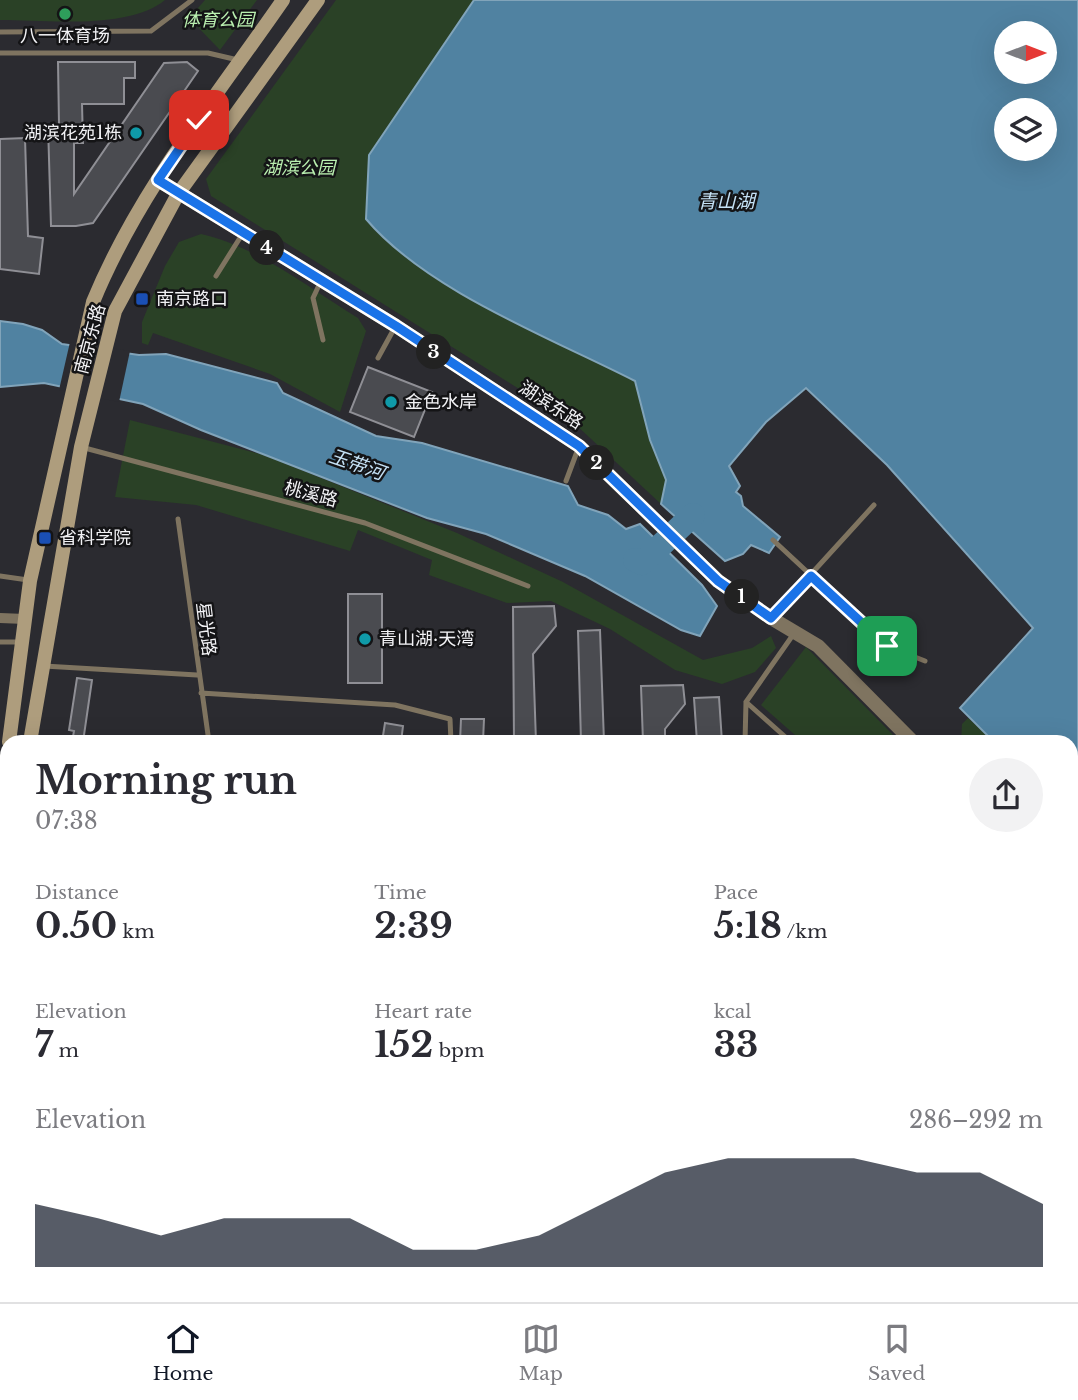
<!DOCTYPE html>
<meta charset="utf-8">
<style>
:root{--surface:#fff;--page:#f2f2f3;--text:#2b2b33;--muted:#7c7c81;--line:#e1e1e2;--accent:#111827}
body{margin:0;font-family:"Libre Baskerville","Noto Sans SC",serif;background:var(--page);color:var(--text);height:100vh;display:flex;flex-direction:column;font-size:26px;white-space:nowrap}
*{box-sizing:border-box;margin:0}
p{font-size:23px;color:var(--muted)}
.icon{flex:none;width:38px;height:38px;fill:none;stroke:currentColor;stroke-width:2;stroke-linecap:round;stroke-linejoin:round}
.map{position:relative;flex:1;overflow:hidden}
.details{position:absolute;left:0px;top:735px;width:1078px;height:567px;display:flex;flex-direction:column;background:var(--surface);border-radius:21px 21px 0 0;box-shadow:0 7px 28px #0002}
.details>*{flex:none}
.needle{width:46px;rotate:90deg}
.buttons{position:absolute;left:994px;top:21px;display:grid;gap:14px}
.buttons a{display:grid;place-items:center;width:63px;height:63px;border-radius:50%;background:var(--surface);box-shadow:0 7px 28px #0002;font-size:35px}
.pin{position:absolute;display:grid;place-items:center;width:60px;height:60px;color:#fff;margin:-30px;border-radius:14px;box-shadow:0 4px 10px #0006}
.km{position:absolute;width:35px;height:35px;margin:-18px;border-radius:50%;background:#222;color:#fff;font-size:19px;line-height:35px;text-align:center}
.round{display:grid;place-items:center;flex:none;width:74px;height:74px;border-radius:37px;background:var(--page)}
.head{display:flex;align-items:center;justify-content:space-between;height:119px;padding:0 35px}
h1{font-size:38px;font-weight:700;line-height:52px}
.stats{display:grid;grid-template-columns:repeat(3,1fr);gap:10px;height:119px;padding:7px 35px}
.stats div{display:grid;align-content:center}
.stats b{font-size:35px;font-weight:700}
.stats small{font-size:19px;font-weight:400}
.stats p{font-size:19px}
.chart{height:196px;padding:14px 35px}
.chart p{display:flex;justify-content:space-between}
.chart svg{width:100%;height:126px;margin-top:7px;fill:var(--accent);opacity:.7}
.tab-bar{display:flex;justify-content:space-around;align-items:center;height:98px;border-top:2px solid var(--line);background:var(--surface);font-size:19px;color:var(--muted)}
.tab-bar a{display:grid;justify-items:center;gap:4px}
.tab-bar .current{color:var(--accent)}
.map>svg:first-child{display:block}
.green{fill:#2a4126}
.water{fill:#5082a1;stroke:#81a4ba;stroke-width:2;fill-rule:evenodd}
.pier{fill:#2b2b30}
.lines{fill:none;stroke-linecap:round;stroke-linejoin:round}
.river{stroke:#5082a1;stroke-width:24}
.building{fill:#4a4b50;stroke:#8f8f95;stroke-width:2}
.service{stroke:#7f7460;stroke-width:5}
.minor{stroke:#7f7460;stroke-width:10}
.tertiary{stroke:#7f7460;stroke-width:14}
.secondary{stroke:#ae9d7d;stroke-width:14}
.route-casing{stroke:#fff;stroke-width:14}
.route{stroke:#1a73e8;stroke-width:9}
.leisure-dot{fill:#2e9e5b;stroke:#141416;stroke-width:2.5}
.culture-dot{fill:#0f9aa8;stroke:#141416;stroke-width:2.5}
.transit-dot{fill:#1a4fb4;stroke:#141416;stroke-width:2.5}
.labels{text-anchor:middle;stroke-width:5;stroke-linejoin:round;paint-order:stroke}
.park-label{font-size:18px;font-style:italic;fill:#baf0b0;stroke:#141416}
.poi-label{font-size:18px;fill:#f2f2f5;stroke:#141416;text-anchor:start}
.street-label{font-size:18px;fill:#f2f2f5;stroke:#141416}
.water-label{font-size:19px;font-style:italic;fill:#c5e2f6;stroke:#141416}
</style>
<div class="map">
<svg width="1078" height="1302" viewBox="0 0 1078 1302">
<rect width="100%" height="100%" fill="#2b2b30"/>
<path class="green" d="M0,0H165C129,30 45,20 0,20Z
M205,0H257L220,50L189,18Z
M336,0H474L370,154L366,219C427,290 551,338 635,381L650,440L666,480L661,504L575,424L211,196L206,179Z
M201,234C258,247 309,288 358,318L366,331L340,412L270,374L153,333L148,345L142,343V322L165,266L179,242Z
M130,420L264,455L457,533L563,582L703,660L752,648L771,636L776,648L755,672L722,684L675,670L610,629L551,601L507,603L429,575L432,560L358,530L350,551L196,505L115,497Z
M806,647L900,742H803L761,705Z
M968,718L994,742H961L962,724Z
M1071,814L1078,820V895L1071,888Z
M1071,914L1078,921V990L1071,984Z"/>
<path class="water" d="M474,0H1078V820L1071,814V742H994L960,708L1033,628L887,465L806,388L766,422L729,466L740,486L736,492L741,496L743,506L780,537L769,553L751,545L743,554L725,561L661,504L666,480L650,440L635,381C551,338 427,291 366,219L369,155ZM1006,33H1045V72H1006ZM1006,110H1045V149H1006Z
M0,321L23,324L42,330L62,344L139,355L166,354L277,383L283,393L376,436L422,443L568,486L578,505L608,515L626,529L640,524L702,585L717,606L700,636L681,630L585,576L486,534L427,518L201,430L143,404L44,383L0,387Z"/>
<path class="pier" d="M70,342L130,351L119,402L59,390Z"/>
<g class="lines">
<path class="river" d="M635,560L642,563L693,515"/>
</g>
<path class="building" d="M58,62H135V78H124V104H82L83,143H74V194L164,63L187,62L198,71L93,223L76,226H51L48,125H59Z
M25,138L28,236L43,238L39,274L0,269V139Z
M368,367L432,392L414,437L350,412Z
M348,594H382V683H348Z
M554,606L556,626L533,654L536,742H514L513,607Z
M600,630L604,742H581L578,631Z
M77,678L92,680L83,742H72L74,731L69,730Z
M683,685L685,704L665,729V742H643L641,686Z
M719,697L722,742H697L694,698Z
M461,719H484L483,742H460Z
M385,723L403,726L401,742H382Z"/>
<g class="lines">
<path class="service" d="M0,32L151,31L192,0
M0,53H208L238,60
M216,276L243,233
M320,283L313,298L323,340
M378,358L395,327
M81,447L365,523L528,586
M566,481L578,449
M178,519L209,742
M773,540L887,646L925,661
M0,576L28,580
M772,617L874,505
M0,642H21
M44,666L197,675
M201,693L395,705L450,719L451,742
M746,702L791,742
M745,742L746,702L795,632
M1071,1128L1078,1125
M736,1295V1302"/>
<path class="minor" d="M0,618L25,619"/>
<path class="tertiary" d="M158,180L396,326L579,446L718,581L771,618L818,646L913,742
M1071,902L1078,909
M0,1293H7
M147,1295L513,1302
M752,1302H869"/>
<path class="secondary" d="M9,742L30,581L93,302C138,192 216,97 283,0
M30,742L81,447L115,311L178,194L318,0
M0,811L7,758
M0,946L7,898"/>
</g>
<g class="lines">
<defs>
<path id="route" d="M199,120L158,180L396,326L579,446L718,581L771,618L811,576L887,646"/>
</defs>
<use href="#route" class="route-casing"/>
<use href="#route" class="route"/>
</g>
<circle class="leisure-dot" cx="65" cy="14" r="7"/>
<g class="culture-dot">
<circle cx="136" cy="133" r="7"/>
<circle cx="391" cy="402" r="7"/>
<circle cx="365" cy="639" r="7"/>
</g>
<g class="transit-dot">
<rect x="135" y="292" width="14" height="14" rx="3.5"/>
<rect x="38" y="531" width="14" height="14" rx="3.5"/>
</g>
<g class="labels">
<g class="park-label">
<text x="218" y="26">体育公园</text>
<text x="299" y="174">湖滨公园</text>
</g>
<g class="poi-label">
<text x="65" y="42" text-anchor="middle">八一体育场</text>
<text x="122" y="139" text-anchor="end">湖滨花苑1栋</text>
<text x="156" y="305">南京路口</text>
<text x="405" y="408">金色水岸</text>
<text x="59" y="544">省科学院</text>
<text x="379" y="645">青山湖·天湾</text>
</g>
<g class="street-label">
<text transform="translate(90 339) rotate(-75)" y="6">南京东路</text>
<text transform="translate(551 405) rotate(33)" y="6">湖滨东路</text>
<text transform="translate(311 494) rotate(15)" y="6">桃溪路</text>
<text transform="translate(206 629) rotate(83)" y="6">星光路</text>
</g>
<g class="water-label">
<text x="726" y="208">青山湖</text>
<text transform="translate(357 464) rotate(19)" y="7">玉带河</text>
</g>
</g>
</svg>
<div class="buttons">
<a><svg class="needle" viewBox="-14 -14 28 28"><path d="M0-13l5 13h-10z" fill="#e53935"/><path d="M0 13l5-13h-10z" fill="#7c7c81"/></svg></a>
<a><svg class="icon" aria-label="layers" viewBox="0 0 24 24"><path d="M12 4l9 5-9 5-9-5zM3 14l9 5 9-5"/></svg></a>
</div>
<div class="pin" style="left:887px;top:646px;background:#1e9e55"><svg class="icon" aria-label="arrive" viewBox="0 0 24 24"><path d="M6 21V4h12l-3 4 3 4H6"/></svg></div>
<div class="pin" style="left:199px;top:120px;background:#d93025"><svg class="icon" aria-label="check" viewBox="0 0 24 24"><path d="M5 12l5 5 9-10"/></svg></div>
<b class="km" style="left:742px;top:597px">1</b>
<b class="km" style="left:597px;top:463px">2</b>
<b class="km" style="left:434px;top:352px">3</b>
<b class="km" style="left:267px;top:248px">4</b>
<section class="details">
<div class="head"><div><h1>Morning run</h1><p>07:38</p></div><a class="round"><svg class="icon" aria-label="share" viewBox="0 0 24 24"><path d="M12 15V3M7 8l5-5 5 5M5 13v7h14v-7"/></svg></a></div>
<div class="stats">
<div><p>Distance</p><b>0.50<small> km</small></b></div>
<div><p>Time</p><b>2:39</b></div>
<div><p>Pace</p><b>5:18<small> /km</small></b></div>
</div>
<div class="stats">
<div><p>Elevation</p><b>7<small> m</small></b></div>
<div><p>Heart rate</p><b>152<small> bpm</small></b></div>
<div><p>kcal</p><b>33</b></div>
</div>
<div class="chart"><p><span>Elevation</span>286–292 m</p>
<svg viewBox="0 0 160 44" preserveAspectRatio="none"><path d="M0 44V22L10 27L20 33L30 27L40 27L50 27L60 38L70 38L80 33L90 22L100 11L110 6L120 6L130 6L140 11L150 11L160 22V44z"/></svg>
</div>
</section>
</div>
<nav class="tab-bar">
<a class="current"><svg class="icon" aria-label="home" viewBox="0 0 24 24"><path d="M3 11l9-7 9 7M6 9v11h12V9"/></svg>Home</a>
<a><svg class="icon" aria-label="map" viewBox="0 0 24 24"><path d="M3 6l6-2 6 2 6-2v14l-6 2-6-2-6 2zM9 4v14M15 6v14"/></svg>Map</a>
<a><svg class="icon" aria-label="saved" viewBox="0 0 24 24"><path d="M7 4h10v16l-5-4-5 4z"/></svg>Saved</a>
</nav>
